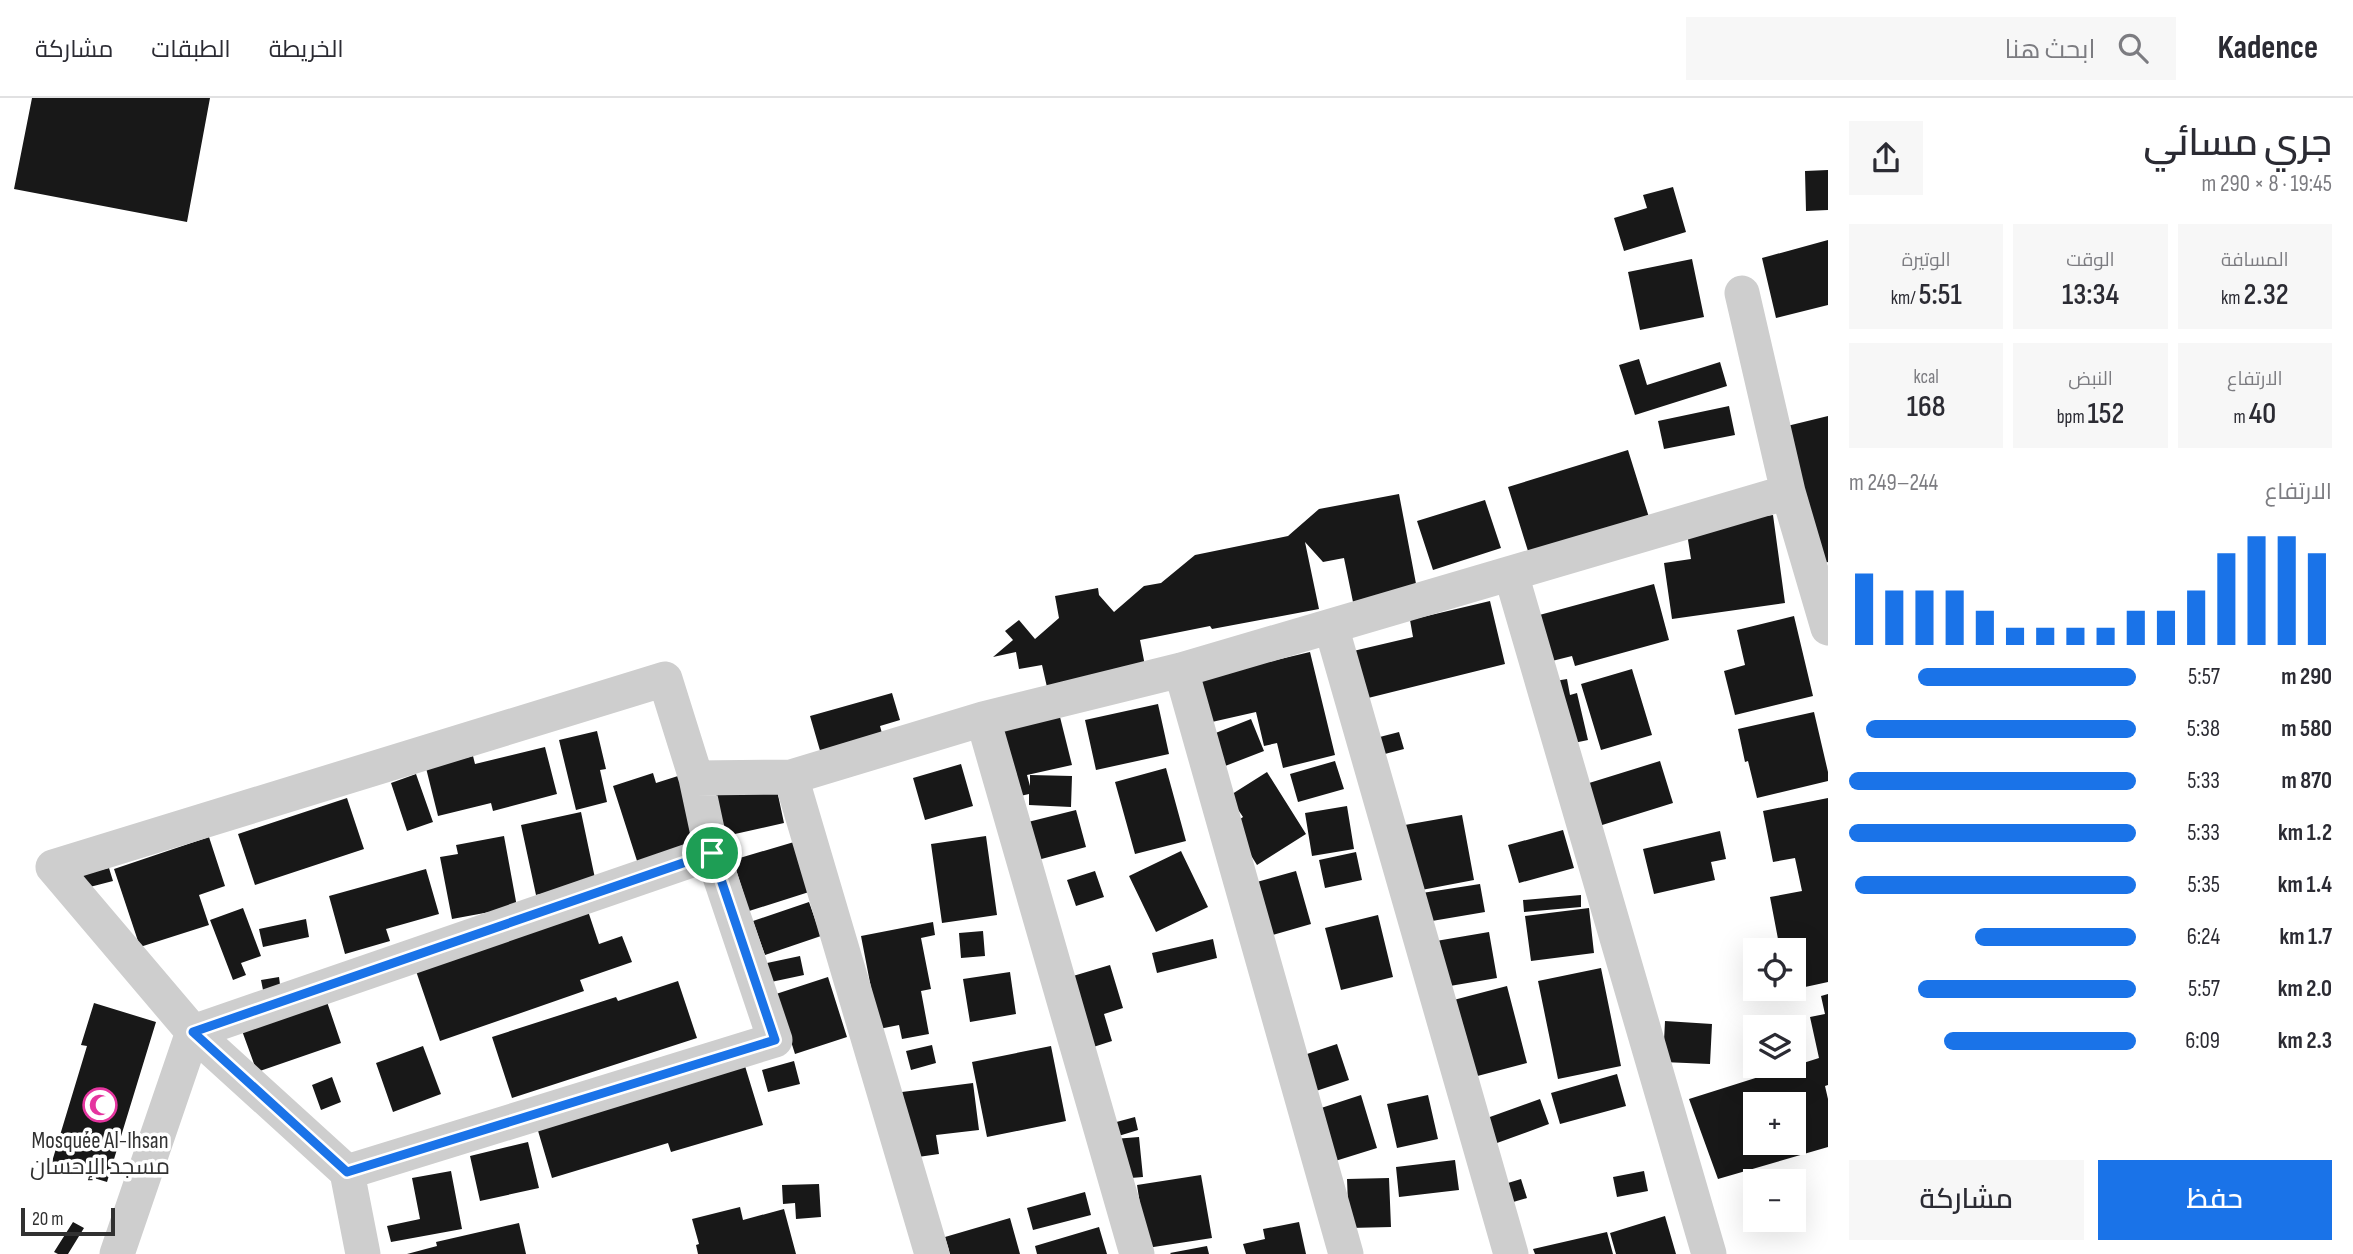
<!DOCTYPE html>
<html lang="ar">
<meta charset="utf-8">
<style>
:root{--surface:#fff;--page:#f7f7f7;--text:#2b2b33;--muted:#7c7c81;--line:#e1e1e2;--accent:#1a73e8}
body{margin:0;font-family:"Sofia Sans Condensed",Cairo,sans-serif;background:var(--page);color:var(--text);direction:rtl;height:100vh;display:flex;flex-direction:column;font-size:26px;white-space:nowrap}
*{box-sizing:border-box;margin:0}
p{font-size:23px;color:var(--muted)}
.icon{flex:none;width:38px;height:38px;fill:none;stroke:currentColor;stroke-width:2;stroke-linecap:round;stroke-linejoin:round}
.map{position:relative;flex:1;overflow:hidden;direction:ltr}
.sheet{display:flex;flex-direction:column;background:var(--surface);width:525px}
.sheet>*{flex:none}
.tools{position:absolute;left:1743px;top:840px;display:grid;gap:14px}
.tools a{display:grid;place-items:center;width:63px;height:63px;border-radius:0px;background:var(--surface);box-shadow:0 7px 28px #0002;font-size:35px}
.scale{position:absolute;left:21px;bottom:18px;width:94px;box-sizing:border-box;padding-left:7px;border:4px solid #313131;border-top:0;font-size:19px;line-height:24px;white-space:nowrap;color:#313131;-webkit-text-stroke:5px #fff;paint-order:stroke}
.pin{position:absolute;display:grid;place-items:center;width:60px;height:60px;color:#fff;margin:-30px;border:4px solid #fff;border-radius:50%;box-shadow:0 2px 7px #0007}
.round{display:grid;place-items:center;flex:none;width:74px;height:74px;border-radius:0px;background:var(--page)}
.overview{display:flex;align-items:center;justify-content:space-between;height:119px;padding:0 21px}
h1{font-size:38px;font-weight:600;line-height:52px}
.figures{display:grid;grid-template-columns:repeat(3,1fr);gap:10px;height:119px;padding:7px 21px}
.figures div{display:grid;align-content:center;border-radius:0px;background:var(--page);text-align:center}
.figures b{font-size:30px;font-weight:600}
.figures small{font-size:19px;font-weight:400}
.figures p{font-size:19px}
.chart{height:196px;padding:14px 21px}
.chart p{display:flex;justify-content:space-between}
.chart svg{width:100%;height:126px;margin-top:7px;stroke:var(--accent);stroke-width:6}
.cta{display:flex;gap:14px;margin-top:auto;padding:14px 21px}
.cta a{flex:1;height:80px;border-radius:0px;background:var(--accent);color:#fff;font-size:28px;font-weight:600;line-height:80px;text-align:center}
.cta a+a{background:var(--page);color:var(--text)}
ul{padding:0 21px;list-style:none;font-size:23px}
li{display:grid;grid-template-columns:112px 84px 1fr;align-items:center;height:52px}
li i{height:18px;border-radius:9px;background:var(--accent)}
header{display:flex;align-items:center;gap:42px;box-sizing:border-box;height:98px;padding:0 35px;background:var(--surface);border-bottom:2px solid var(--line)}
header strong{font-size:33px}
nav{display:flex;gap:38px;margin-inline-start:auto;font-size:24px}
.search{width:490px;height:63px;background:var(--page);display:flex;align-items:center;gap:18px;box-sizing:border-box;padding:0 24px;border-radius:0px;color:var(--muted);font-size:26px}
main{display:flex;flex:1;min-height:0}
.map>svg:first-child{display:block}
.building{fill:#181818;fill-rule:evenodd}
.lines{fill:none;stroke-linecap:round;stroke-linejoin:round}
.minor{stroke:#cecece;stroke-width:35}
.route-casing{stroke:#fff;stroke-width:14}
.route{stroke:#1a73e8;stroke-width:9}
.labels{text-anchor:middle;stroke-width:7;stroke-linejoin:round;paint-order:stroke}
.poi-label{font-size:23px;fill:#313131;stroke:#fff}
</style>
<header>
<strong>Kadence</strong>
<div class="search"><svg class="icon" aria-label="search" viewBox="0 0 24 24"><circle cx="10" cy="10" r="6"/><path d="M15 15l6 6"/></svg>ابحث هنا</div>
<nav><a>الخريطة</a><a>الطبقات</a><a>مشاركة</a></nav>
</header>
<main>
<section class="sheet">
<div class="overview"><div><h1>جري مسائي</h1><p>19:45 · 8 × 290 m</p></div><a class="round"><svg class="icon" aria-label="share" viewBox="0 0 24 24"><path d="M12 15V3M7 8l5-5 5 5M5 13v7h14v-7"/></svg></a></div>
<div class="figures">
<div><p>المسافة</p><b>2.32<small> km</small></b></div>
<div><p>الوقت</p><b>13:34</b></div>
<div><p>الوتيرة</p><b>5:51<small> /km</small></b></div>
</div>
<div class="figures">
<div><p>الارتفاع</p><b>40<small> m</small></b></div>
<div><p>النبض</p><b>152<small> bpm</small></b></div>
<div><p>kcal</p><b>168</b></div>
</div>
<div class="chart"><p><span>الارتفاع</span>244–249 m</p>
<svg viewBox="0 0 160 44" preserveAspectRatio="none"><path d="M5 44V19M15 44V25M25 44V25M35 44V25M45 44V32M55 44V38M65 44V38M75 44V38M85 44V38M95 44V32M105 44V32M115 44V25M125 44V12M135 44V6M145 44V6M155 44V12"/></svg>
</div>
<ul>
<li><b>290 m</b>5:57<i style="width:76%"></i></li>
<li><b>580 m</b>5:38<i style="width:94%"></i></li>
<li><b>870 m</b>5:33<i style="width:100%"></i></li>
<li><b>1.2 km</b>5:33<i style="width:100%"></i></li>
<li><b>1.4 km</b>5:35<i style="width:98%"></i></li>
<li><b>1.7 km</b>6:24<i style="width:56%"></i></li>
<li><b>2.0 km</b>5:57<i style="width:76%"></i></li>
<li><b>2.3 km</b>6:09<i style="width:67%"></i></li>
</ul>
<div class="cta"><a>حفظ</a><a>مشاركة</a></div>
</section>
<div class="map">
<svg width="1828" height="1156" viewBox="0 0 1828 1156">
<rect width="100%" height="100%" fill="#fff"/>
<path class="building" d="M32,0H210L187,124L14,91Z
M1828,72V112L1806,113L1805,73Z
M1673,89L1686,134L1624,153L1614,120L1647,110L1643,97Z
M1828,142V207L1776,220L1762,160Z
M1692,161L1704,219L1640,232L1628,174Z
M1639,261L1647,287L1720,264L1727,288L1635,317L1619,267Z
M1729,308L1735,337L1664,351L1658,323Z
M1828,318V464L1819,467L1783,329Z
M1628,352L1652,429L1532,466L1508,389Z
M1399,396L1417,491L1353,504L1344,460L1323,464L1305,444L1319,511L1212,531L1210,528L1140,542L1147,578L1049,598L1042,567L1019,571L1016,554L993,559L1013,542L1005,533L1019,522L1035,541L1059,520L1055,498L1098,490L1099,497L1114,514L1144,488L1161,485L1195,457L1288,438L1319,411Z
M1485,402L1501,450L1433,472L1417,423Z
M1773,417L1785,505L1672,521L1664,465L1691,461L1686,429Z
M1654,486L1669,542L1575,568L1572,558L1544,565L1532,519Z
M1490,503L1505,566L1360,602L1349,554L1413,539L1410,522Z
M1794,518L1813,598L1735,617L1724,573L1745,567L1737,532Z
M1310,554L1335,657L1283,670L1277,645L1264,648L1256,614L1203,626L1193,582Z
M1632,571L1652,637L1601,652L1581,586Z
M1567,581L1570,597L1577,595L1588,642L1569,646L1555,583Z
M892,595L900,622L880,628L883,639L821,656L810,618Z
M1158,606L1169,656L1096,672L1085,622Z
M1814,614L1828,674V683L1757,700L1748,663L1745,664L1738,631Z
M1060,619L1072,667L1027,677L1030,688V677L1072,678L1071,709L1029,707V696L1008,701L998,634Z
M1251,621L1264,653L1220,670L1208,638Z
M597,633L606,671L600,672L607,704L576,712L559,642Z
M1399,634L1404,651L1377,658L1372,641Z
M545,649L557,696L493,713L491,705L438,718L426,670L473,658L475,666Z
M1335,663L1344,691L1298,704L1290,676Z
M1660,663L1673,705L1586,732L1573,690Z
M961,666L973,708L925,722L913,680Z
M1166,670L1186,743L1135,756L1115,684Z
M1267,674L1306,736L1257,767L1232,727L1243,719L1229,698Z
M653,675L656,685L678,678L699,747L638,766L613,688Z
M416,676L433,724L407,733L391,685Z
M775,683L784,725L726,738L716,696Z
M347,700L364,751L255,787L238,736Z
M1828,700V884L1796,891L1794,852H1788L1786,840L1778,841L1770,799L1802,793L1795,760L1773,764L1763,713Z
M1347,708L1354,751L1312,758L1305,715Z
M1076,712L1086,749L1034,763L1024,725Z
M581,714L596,785L536,797L521,727Z
M1462,717L1474,782L1411,794L1399,728Z
M1563,732L1574,770L1519,785L1508,747Z
M1720,733L1726,761L1711,764L1715,782L1654,796L1643,751Z
M504,738L517,809L452,821L440,759L458,756L456,747Z
M986,738L997,817L942,825L931,746Z
M209,739L225,788L199,797L209,827L140,849L114,771Z
M794,744L809,794L749,813L733,762Z
M1181,753L1208,809L1156,834L1129,778Z
M1356,754L1362,782L1325,790L1319,762Z
M109,770L113,783L82,791L78,777Z
M426,771L439,816L386,831L390,843L345,856L329,798Z
M1095,773L1104,799L1076,808L1067,782Z
M1296,773L1311,826L1262,840L1246,787Z
M1480,786L1485,814L1426,824L1422,795Z
M1581,797V809L1524,814L1523,802Z
M809,804L821,838L765,857L753,823Z
M243,810L261,858L241,865L246,877L233,882L210,822Z
M1589,810L1594,855L1531,863L1525,818Z
M588,813L599,846L622,838L632,864L580,882L584,893L440,943L416,873Z
M1378,817L1393,879L1341,892L1325,830Z
M306,821L309,839L263,849L259,831Z
M933,824L935,837L921,840L931,891L921,893L929,936L902,941L899,927L879,931L861,838Z
M983,833L985,858L961,860L959,835Z
M1489,834L1497,880L1444,889L1436,843Z
M1213,841L1217,860L1157,875L1152,855Z
M800,858L804,877L771,884L767,865Z
M1110,867L1123,910L1104,916L1112,943L1084,952L1063,881Z
M1601,870L1621,968L1558,981L1538,883Z
M1010,874L1016,916L970,924L963,881Z
M279,879L281,894L264,897L261,882Z
M828,879L847,939L795,956L776,896Z
M678,883L697,940L512,1000L492,939L616,899L618,903Z
M1507,888L1527,965L1466,981L1446,904Z
M1828,896V987L1825,988L1828,1001V1049L1718,1081L1689,1001L1819,960L1810,919L1825,916L1821,898ZM1755,1006H1794V1045H1755Z
M326,901L341,945L257,974L241,930Z
M94,905L156,924L107,1084L51,1067L87,948L81,947Z
M1665,923L1712,926L1710,966L1663,964Z
M1337,946L1349,982L1310,995L1298,959Z
M932,947L936,965L911,972L906,953Z
M423,948L441,996L393,1014L376,965Z
M1051,948L1066,1023L987,1039L972,964Z
M794,963L800,986L768,994L762,972Z
M745,968L763,1027L671,1054L668,1045L552,1080L536,1026Z
M1617,976L1626,1008L1560,1026L1551,995Z
M332,979L341,1004L321,1012L312,987Z
M973,985L979,1032L936,1037L939,1056L911,1060L902,994Z
M1361,997L1377,1050L1332,1064L1315,1012Z
M1428,997L1438,1041L1397,1050L1387,1006Z
M1540,1001L1549,1026L1497,1045L1487,1020Z
M1135,1019L1138,1032L1112,1040L1109,1026Z
M1139,1039L1143,1079L1118,1081L1114,1041Z
M528,1044L539,1090L480,1103L470,1058Z
M1455,1062L1459,1092L1399,1099L1396,1069Z
M451,1073L462,1131L391,1144L387,1128L420,1121L412,1080Z
M1644,1073L1648,1093L1617,1099L1613,1079Z
M1201,1077L1212,1140L1147,1150L1137,1087Z
M1389,1080L1391,1129L1349,1130L1347,1081Z
M1521,1081L1527,1100L1503,1107L1498,1088Z
M819,1086L821,1119L796,1121L795,1105L783,1106L782,1087Z
M1085,1094L1091,1117L1033,1132L1027,1110Z
M740,1109L743,1122L784,1111L796,1156H698L696,1147L699,1146L692,1121Z
M1665,1118L1676,1156H1616L1610,1135Z
M1010,1120L1020,1156H950L945,1139Z
M73,1124L84,1130L68,1156H58L54,1154Z
M1299,1124L1306,1156H1246L1243,1146L1265,1141L1263,1131Z
M519,1125L526,1156H407L437,1148L436,1144Z
M1099,1129L1107,1156H1037L1035,1148Z
M1607,1134L1613,1156H1535L1533,1151Z
M1207,1148L1209,1156H1171L1170,1155Z"/>
<g class="lines">
<path class="minor" d="M1742,195L1788,394L1828,530
M1511,476L1709,1156
M1331,528L1511,1156
M1181,572L1346,1156
M983,621L1137,1156
M791,679L932,1156
M696,680L791,679L983,621L1181,572L1788,394
M347,1074L775,942L712,755L696,680L665,581L53,769L193,934L347,1074L363,1156
M117,1156L193,934L712,755"/>
</g>
<g class="lines">
<defs>
<path id="route" d="M712,755L775,942L347,1074L193,934Z"/>
</defs>
<use href="#route" class="route-casing"/>
<use href="#route" class="route"/>
</g>
<defs>
<symbol id="mosque-ring" viewBox="-11 -11 22 22"><circle r="9.5" fill="#fff" stroke="#e5359f" stroke-width="1.5"/><path d="M3.5-4.9A6 6 0 1 0 3.5 4.9A5 5 0 1 1 3.5-4.9Z" fill="#e5359f"/></symbol>
</defs>
<g fill-rule="evenodd">
<use href="#mosque-ring" x="81" y="988" width="38" height="38"/>
</g>
<g class="labels">
<g class="poi-label">
<text x="100" y="1050">Mosquée Al-Ihsan<tspan x="100" dy="26">مسجد الإحسان</tspan></text>
</g>
</g>
</svg>
<div class="tools">
<a><svg class="icon" aria-label="locate" viewBox="0 0 24 24"><circle cx="12" cy="12" r="6"/><path d="M12 2v4M12 18v4M2 12h4M18 12h4"/></svg></a>
<a><svg class="icon" aria-label="layers" viewBox="0 0 24 24"><path d="M12 4l9 5-9 5-9-5zM3 14l9 5 9-5"/></svg></a>
<a>+</a>
<a>−</a>
</div>
<div class="scale">20 m</div>
<div class="pin" style="left:712px;top:755px;background:#1e9e55"><svg class="icon" aria-label="arrive" viewBox="0 0 24 24"><path d="M6 21V4h12l-3 4 3 4H6"/></svg></div>
</div>
</main>
